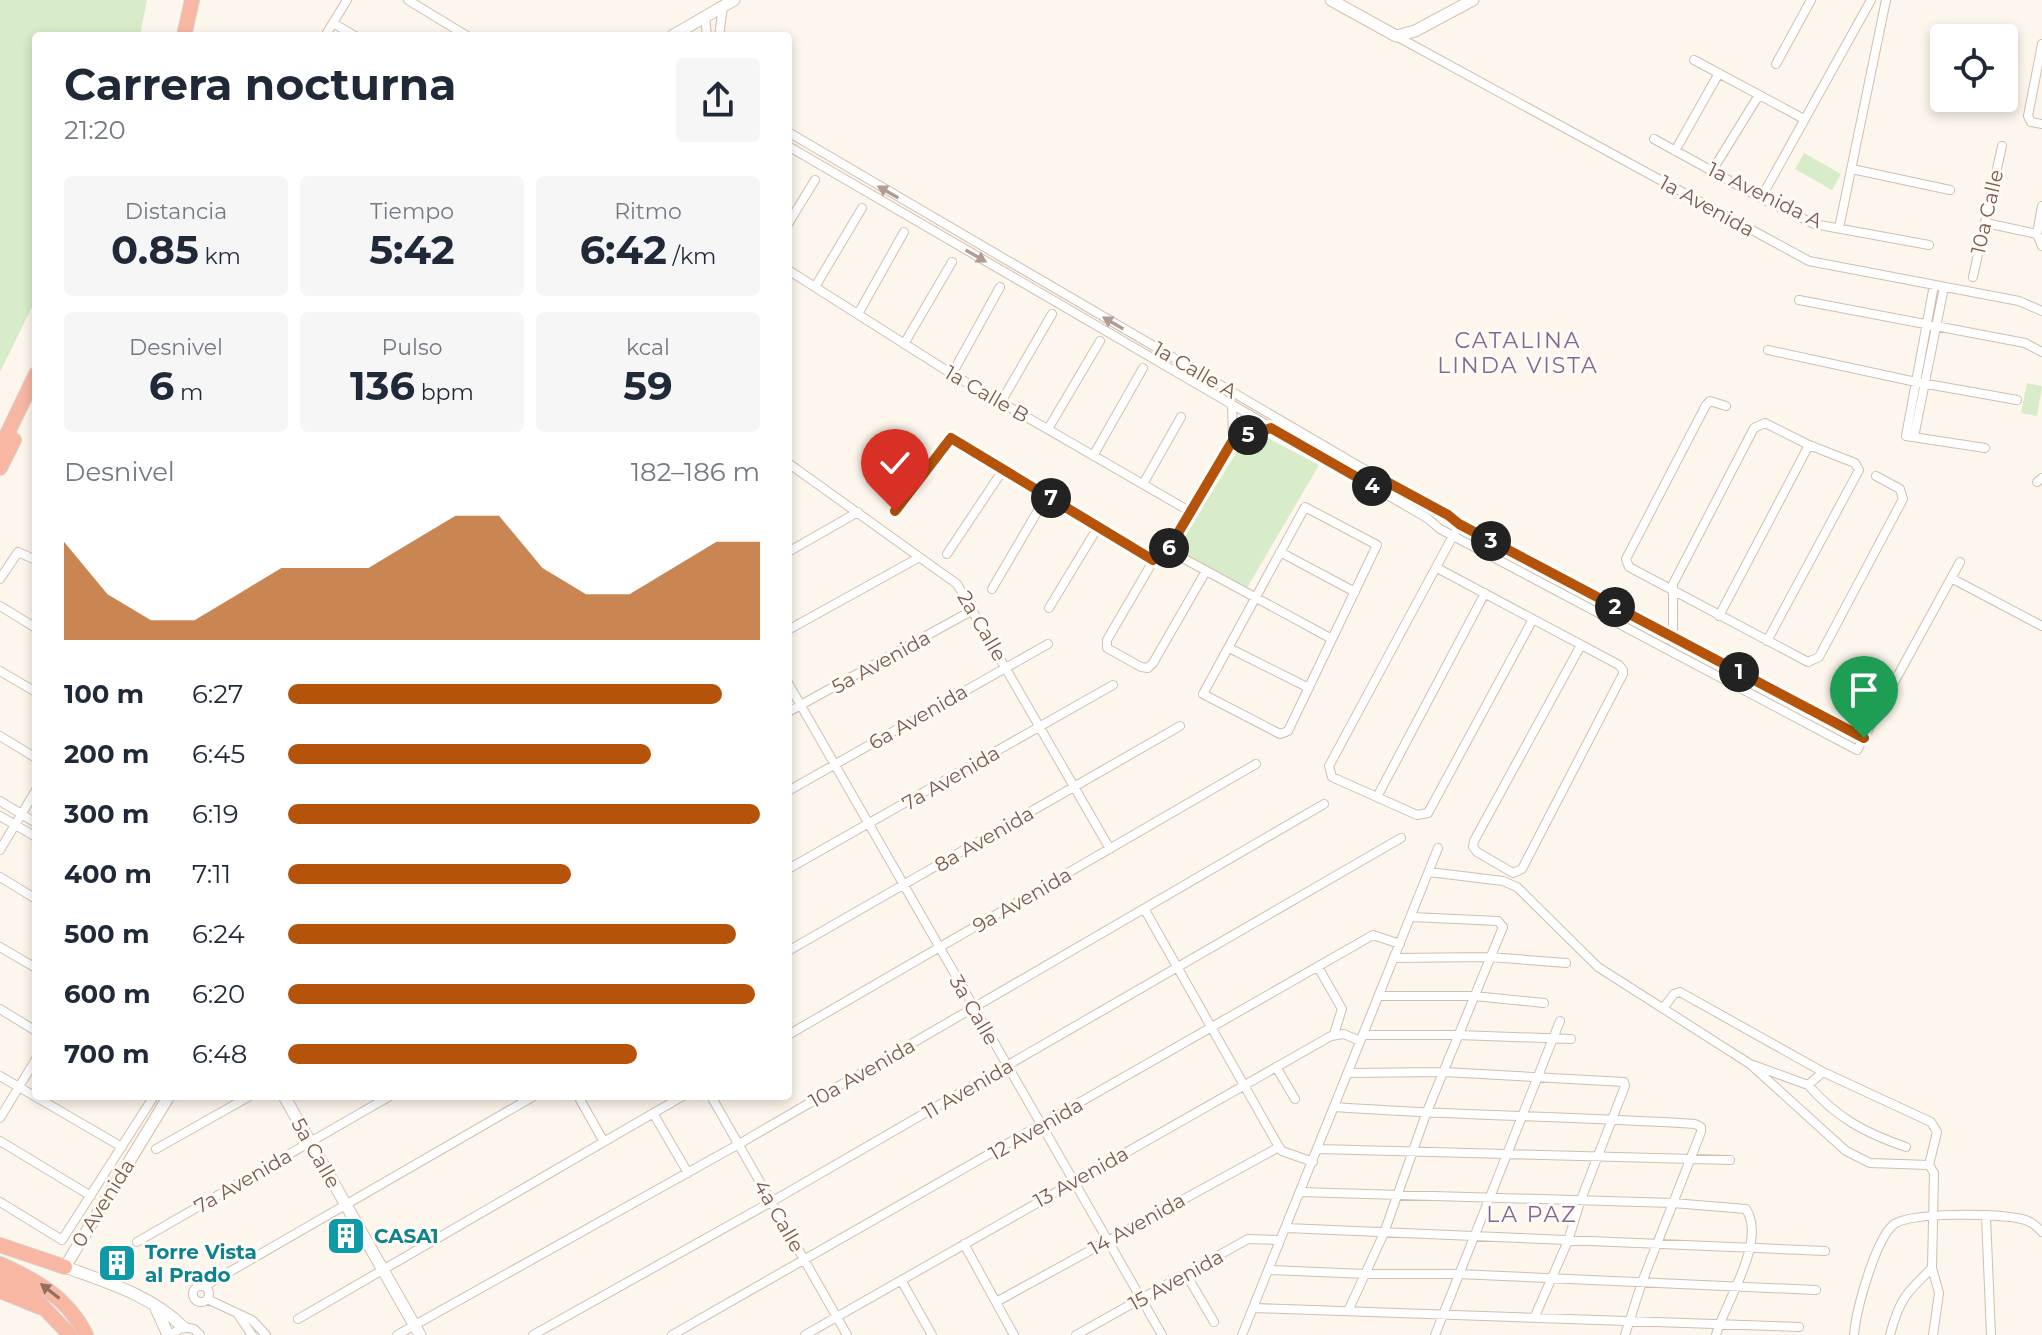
<!DOCTYPE html>
<html lang="es">
<meta charset="utf-8">
<style>
:root{--surface:#fff;--page:#f6f6f7;--text:#1f2937;--muted:#747a83;--accent:#b45309}
body{margin:0;font-family:Montserrat,sans-serif;background:var(--page);color:var(--text);height:100vh;display:flex;flex-direction:column;font-size:30px;white-space:nowrap}
*{box-sizing:border-box;margin:0}
p{font-size:26px;color:var(--muted)}
.icon{flex:none;width:44px;height:44px;fill:none;stroke:currentColor;stroke-width:2;stroke-linecap:round;stroke-linejoin:round}
.map{position:relative;flex:1;overflow:hidden}
.drawer{position:absolute;left:32px;top:32px;width:760px;height:1068px;display:flex;flex-direction:column;background:var(--surface);border-radius:8px;box-shadow:0 4px 12px #0003}
.drawer>*{flex:none}
.tools{position:absolute;left:1930px;top:24px;display:grid;gap:16px}
.tools a{display:grid;place-items:center;width:88px;height:88px;border-radius:8px;background:var(--surface);box-shadow:0 4px 12px #0003;font-size:40px}
.pin{position:absolute;display:grid;place-items:center;width:68px;height:68px;color:#fff;margin:-82px -34px;border-radius:50% 50% 50% 0;rotate:-45deg;box-shadow:0 0 8px #0007}
.pin .icon{rotate:45deg}
.km{position:absolute;width:40px;height:40px;margin:-20px;border-radius:50%;background:#222;color:#fff;font-size:22px;line-height:40px;text-align:center}
.round{display:grid;place-items:center;flex:none;width:84px;height:84px;border-radius:8px;background:var(--page)}
.headline{display:flex;align-items:center;justify-content:space-between;height:136px;padding:0 32px}
h1{font-size:44px;font-weight:700;line-height:60px}
.figures{display:grid;grid-template-columns:repeat(3,1fr);gap:12px;height:136px;padding:8px 32px}
.figures div{display:grid;align-content:center;border-radius:8px;background:var(--page);text-align:center}
.figures b{font-size:40px;font-weight:700}
.figures small{font-size:22px;font-weight:400}
.figures p{font-size:22px}
.chart{height:224px;padding:16px 32px}
.chart p{display:flex;justify-content:space-between}
.chart svg{width:100%;height:144px;margin-top:8px;fill:var(--accent);opacity:.7}
ul{padding:0 32px;list-style:none;font-size:26px}
li{display:grid;grid-template-columns:128px 96px 1fr;align-items:center;height:60px}
li i{height:20px;border-radius:10px;background:var(--accent)}
.map>svg:first-child{display:block}
.green{fill:#d8ecc9}
.lines{fill:none;stroke-linecap:round;stroke-linejoin:round}
.street-casing{stroke:#d1beb0;stroke-width:10}
.secondary-casing{stroke:#d6c0b0;stroke-width:13}
.highway-casing{stroke:#dad1cd;stroke-width:16}
.street{stroke:#fff;stroke-width:8}
.secondary{stroke:#fff;stroke-width:11}
.highway{stroke:#f7b7a3;stroke-width:14}
.oneway{fill:#af9d94}
.oneway2{fill:#936e5e}
.route-casing{stroke:#fff;stroke-width:16}
.route{stroke:#b45309;stroke-width:10}
.labels{text-anchor:middle;stroke-width:6;stroke-linejoin:round;paint-order:stroke}
.street-label{font-size:20px;fill:#7a5c4d;stroke:#fffaf3}
.culture-label{font-size:20px;font-weight:bold;fill:#0d838f;stroke:#fffaf3;text-anchor:start}
.neighbourhood-label{font-size:22px;letter-spacing:2px;fill:#846695;stroke:#fffaf3}
</style>
<div class="map">
<svg width="2042" height="1335" viewBox="0 0 2042 1335">
<rect width="100%" height="100%" fill="#fdf6ec"/>
<path class="green" d="M0,0H147L140,36H36V299L0,372Z
M1804,153L1841,174L1832,190L1795,169Z
M2027,383L2042,386L2037,416L2021,413Z
M1260,434L1319,465L1247,588L1176,550L1246,437Z"/>
<g class="lines">
<defs>
<path id="street" d="M408,0L467,36
M705,17L707,36
M333,23L355,36
M325,36L347,0
M719,36L723,6
M1396,36L1809,261L2019,301L2042,311
M2042,44L2028,116L2031,122L2042,124
M1694,60L1804,119
M1776,64L1811,0
M788,132L1434,510L1448,515L1459,524L1864,738
M1654,139L1761,198L1814,224L1929,245
M788,146L1427,518L1440,529L1857,750L1960,562
M1675,151L1719,73
M1852,169L1950,190
M1712,171L1759,95
M1761,198L1871,0
M2042,206L2037,234L2042,246
M1986,223L2037,234
M788,224L815,180
M1839,228L1886,0
M788,270L952,374L1191,512
M1973,277L2002,146
M1934,285L1906,436L1985,448
M815,287L862,208
M1799,300L2025,343L2042,352
M858,314L904,232
M904,344L952,262
M1768,350L1916,382L2017,400
M952,374L1000,287
M1001,402L1052,314
M1726,406L1710,401L1706,405L1626,559L1629,567L1808,662L1819,657L1903,499L1900,489L1876,476
M1048,429L1100,341
M1914,437L1944,287
M1233,440L1271,428
M1093,456L1143,368
M788,463L957,584L1110,849
M2037,482L2042,478
M1143,484L1181,417
M1305,507L1377,545L1288,731L1280,734L1203,694Z
M895,511L951,438L1153,560
M1455,532L1329,766L1332,777L1417,815L1428,813L1533,619
M1168,550L1332,639
M788,552L858,512
M1280,552L1355,592
M947,554L1003,470
M1437,568L1619,665L1623,670V674L1522,869L1513,873L1477,852L1473,847L1474,841L1581,645
M1206,571L1153,663L1148,668L1141,667L1107,648V640L1156,556L1168,550L1233,440L1232,405
M1951,578L2042,626
M0,579L18,552L36,560
M992,589L1047,495
M0,606L36,628
M1049,608L1098,527
M1719,616L1809,445
M788,630L918,558
M1670,640L1673,637V584L1754,428L1765,423L1809,445L1855,463L1859,470L1767,641
M1229,648L1309,688
M0,671L36,692
M788,683L1162,1335
M788,712L973,610
M0,736L36,758
M788,791L1048,644
M1377,797L1485,593
M0,801L36,823
M0,816L36,837
M0,850L36,790
M788,869L1113,685
M1429,872L1503,881L1517,887L1598,967L1750,1064L1846,1151L1870,1163L1929,1165L1934,1173L1932,1268L1939,1293L1933,1335
M0,877L36,899
M1145,910L1279,1147L1282,1151L1313,1162
M0,947L36,968
M788,951L1180,726
M1394,958L1490,957L1566,963
M1318,967L1342,1009L1334,1034
M1379,996H1474L1544,1003
M1664,1007L1674,994L1680,992L1823,1072
M0,1009L36,1031
M788,1035L1256,764
M1363,1035H1459L1571,1039
M1753,1065L1808,1085L1823,1072L1931,1122L1937,1132L1929,1165
M1276,1067L1295,1099
M1348,1073L1444,1072L1624,1082L1625,1086L1580,1202L1568,1241L1535,1316
M0,1076L122,1147
M1808,1085C1837,1118 1865,1133 1906,1147
M578,1096L604,1142
M711,1096L847,1335
M1335,1107C1455,1116 1575,1116 1695,1124L1701,1127V1132L1642,1282L1625,1335
M653,1113L688,1173
M0,1118L36,1059
M0,1141L91,1196
M156,1149L250,1096
M1318,1149L1730,1160
M1300,1192L1673,1203L1746,1209C1767,1242 1726,1300 1716,1335
M0,1202L62,1240L154,1096
M1986,1216L1991,1335
M1286,1228L1825,1251
M137,1242L390,1096
M964,1244L1014,1335
M1269,1270L1365,1274H1458L1816,1290
M1186,1274L1214,1322
M901,1280L932,1335
M205,1286L534,1096
M193 1294a8 8 0 1 1 16 0a8 8 0 1 1-16 0Z
M207,1299L252,1320L266,1335
M996,1302L1279,1147
M1254,1308L1799,1327
M1349,1309L1384,1233L1426,1114L1503,927L1498,921L1411,917
M239,1316L252,1335
M298,1319L683,1096
M170,1335L183,1327L194,1329L200,1335
M397,1335L739,1144L1324,804
M533,1335L771,1202L1401,838
M672,1335L1373,935L1400,944
M805,1335L1331,1036L1344,1034L1360,1041
M1076,1335L1248,1239L1279,1240
M1242,1335L1438,848
M1435,1335L1560,1021
M1854,1335C1856,1310 1875,1241 1893,1225C1911,1211 1999,1214 2022,1219C2031,1221 2036,1225 2042,1232
M1890,1335C1899,1300 1906,1293 1932,1268"/>
<path id="secondary" d="M1331,0L1396,36L1415,31L1473,0
M672,36L734,0
M169,1096L65,1267C106,1282 151,1295 183,1327
M284,1096L420,1335
M155,1306L168,1335"/>
<path id="highway" d="M184,36L192,0
M0,449L36,374
M0,468L14,440
M0,1245L65,1267
M0,1264C36,1280 68,1298 86,1335
M0,1275L27,1290L70,1335
M0,1291L40,1307"/>
</defs>
<use href="#street" class="street-casing"/>
<use href="#secondary" class="secondary-casing"/>
<use href="#highway" class="highway-casing"/>
<use href="#street" class="street"/>
<use href="#secondary" class="secondary"/>
<use href="#highway" class="highway"/>
</g>
<defs><path id="oneway-solid" d="M-6-.8H1V-3.2L6.5 0L1 3.2V.8H-6Z" transform="scale(2)"/></defs>
<g class="oneway">
<use href="#oneway-solid" transform="translate(888 192) rotate(-150)"/>
<use href="#oneway-solid" transform="translate(976 256) rotate(30)"/>
<use href="#oneway-solid" transform="translate(1113 323) rotate(-150)"/>
</g>
<use class="oneway2" href="#oneway-solid" transform="translate(50 1291) rotate(-142)"/>
<g class="lines">
<defs>
<path id="route" d="M895,511L951,438L1153,560L1161,552L1168,550L1233,440L1271,428L1381,491L1387,482L1448,515L1459,524L1864,738"/>
</defs>
<use href="#route" class="route-casing"/>
<use href="#route" class="route"/>
</g>
<defs>
<symbol id="building-square" viewBox="-11 -11 22 22"><rect x="-9" y="-9" width="18" height="18" rx="4" fill="#0f9aa8" stroke="#fffaf3"/><path d="M-4-6H4V6H1V3H-1V6H-4ZM-2.5-4.3h1.7v1.8h-1.7ZM.8-4.3h1.7v1.8H.8ZM-2.5-1h1.7V.8h-1.7ZM.8-1h1.7V.8H.8Z" fill="#fff"/></symbol>
</defs>
<g fill-rule="evenodd">
<use href="#building-square" x="324" y="1214" width="44" height="44"/>
<use href="#building-square" x="95" y="1241" width="44" height="44"/>
</g>
<g class="labels">
<g class="street-label">
<text transform="translate(1765 195) rotate(26)" y="7">1a Avenida A</text>
<text transform="translate(1707 206) rotate(29)" y="7">1a Avenida</text>
<text transform="translate(1987 212) rotate(-77)" y="7">10a Calle</text>
<text transform="translate(1195 370) rotate(30)" y="7">1a Calle A</text>
<text transform="translate(987 394) rotate(30)" y="7">1a Calle B</text>
<text transform="translate(982 626) rotate(60)" y="7">2a Calle</text>
<text transform="translate(881 662) rotate(-29)" y="7">5a Avenida</text>
<text transform="translate(918 717) rotate(-30)" y="7">6a Avenida</text>
<text transform="translate(951 778) rotate(-30)" y="7">7a Avenida</text>
<text transform="translate(984 839) rotate(-30)" y="7">8a Avenida</text>
<text transform="translate(1022 900) rotate(-30)" y="7">9a Avenida</text>
<text transform="translate(974 1010) rotate(60)" y="7">3a Calle</text>
<text transform="translate(862 1073) rotate(-30)" y="7">10a Avenida</text>
<text transform="translate(968 1089) rotate(-30)" y="7">11 Avenida</text>
<text transform="translate(1036 1129) rotate(-30)" y="7">12 Avenida</text>
<text transform="translate(316 1153) rotate(60)" y="7">5a Calle</text>
<text transform="translate(1081 1177) rotate(-29)" y="7">13 Avenida</text>
<text transform="translate(243 1181) rotate(-30)" y="7">7a Avenida</text>
<text transform="translate(103 1203) rotate(-58)" y="7">0 Avenida</text>
<text transform="translate(779 1216) rotate(60)" y="7">4a Calle</text>
<text transform="translate(1137 1224) rotate(-29)" y="7">14 Avenida</text>
<text transform="translate(1176 1280) rotate(-29)" y="7">15 Avenida</text>
</g>
<g class="culture-label">
<text x="374" y="1243">CASA1</text>
<text x="145" y="1259">Torre Vista<tspan x="145" dy="23">al Prado</tspan></text>
</g>
<g class="neighbourhood-label">
<text x="1518" y="348">CATALINA<tspan x="1518" dy="25">LINDA VISTA</tspan></text>
<text x="1532" y="1222">LA PAZ</text>
</g>
</g>
</svg>
<div class="tools">
<a><svg class="icon" aria-label="locate" viewBox="0 0 24 24"><circle cx="12" cy="12" r="6"/><path d="M12 2v4M12 18v4M2 12h4M18 12h4"/></svg></a>
</div>
<div class="pin" style="left:1864px;top:738px;background:#1e9e55"><svg class="icon" aria-label="arrive" viewBox="0 0 24 24"><path d="M6 21V4h12l-3 4 3 4H6"/></svg></div>
<div class="pin" style="left:895px;top:511px;background:#d93025"><svg class="icon" aria-label="check" viewBox="0 0 24 24"><path d="M5 12l5 5 9-10"/></svg></div>
<b class="km" style="left:1739px;top:672px">1</b>
<b class="km" style="left:1615px;top:607px">2</b>
<b class="km" style="left:1491px;top:541px">3</b>
<b class="km" style="left:1372px;top:486px">4</b>
<b class="km" style="left:1248px;top:435px">5</b>
<b class="km" style="left:1169px;top:548px">6</b>
<b class="km" style="left:1051px;top:498px">7</b>
<section class="drawer">
<div class="headline"><div><h1>Carrera nocturna</h1><p>21:20</p></div><a class="round"><svg class="icon" aria-label="share" viewBox="0 0 24 24"><path d="M12 15V3M7 8l5-5 5 5M5 13v7h14v-7"/></svg></a></div>
<div class="figures">
<div><p>Distancia</p><b>0.85<small> km</small></b></div>
<div><p>Tiempo</p><b>5:42</b></div>
<div><p>Ritmo</p><b>6:42<small> /km</small></b></div>
</div>
<div class="figures">
<div><p>Desnivel</p><b>6<small> m</small></b></div>
<div><p>Pulso</p><b>136<small> bpm</small></b></div>
<div><p>kcal</p><b>59</b></div>
</div>
<div class="chart"><p><span>Desnivel</span>182–186 m</p>
<svg viewBox="0 0 160 44" preserveAspectRatio="none"><path d="M0 44V14L10 30L20 38L30 38L40 30L50 22L60 22L70 22L80 14L90 6L100 6L110 22L120 30L130 30L140 22L150 14L160 14V44z"/></svg>
</div>
<ul>
<li><b>100 m</b>6:27<i style="width:92%"></i></li>
<li><b>200 m</b>6:45<i style="width:77%"></i></li>
<li><b>300 m</b>6:19<i style="width:100%"></i></li>
<li><b>400 m</b>7:11<i style="width:60%"></i></li>
<li><b>500 m</b>6:24<i style="width:95%"></i></li>
<li><b>600 m</b>6:20<i style="width:99%"></i></li>
<li><b>700 m</b>6:48<i style="width:74%"></i></li>
</ul>
</section>
</div>
